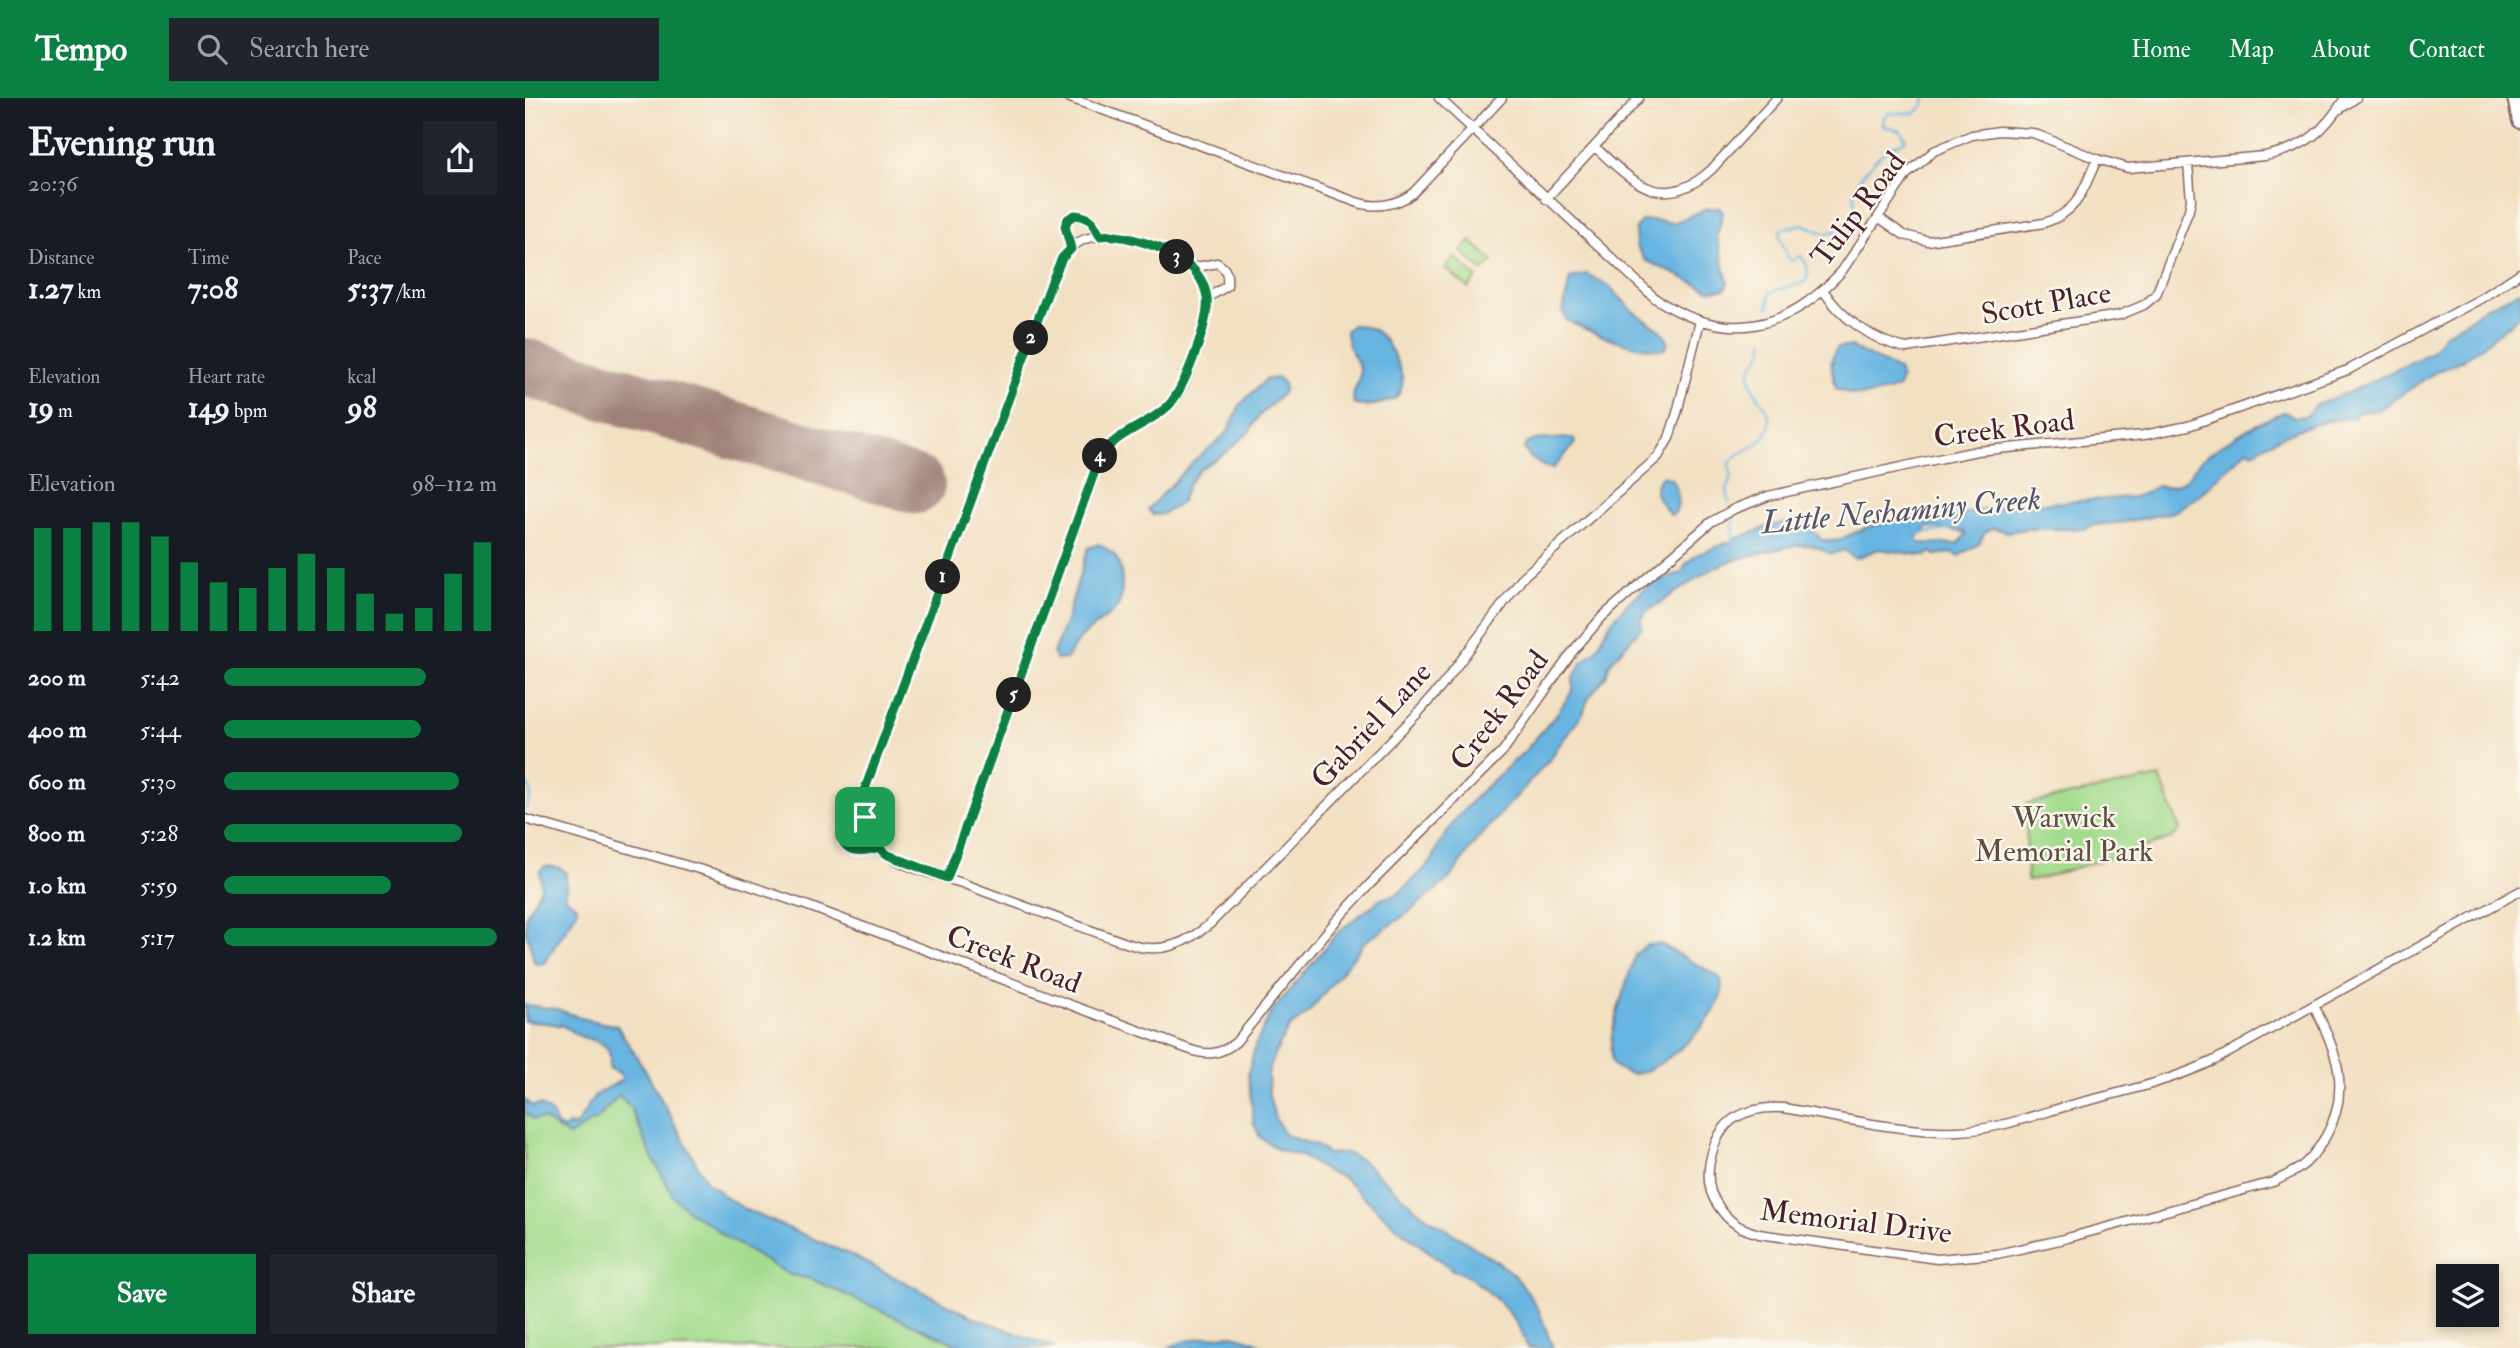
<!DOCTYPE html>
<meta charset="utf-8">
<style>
:root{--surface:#171b24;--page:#20242c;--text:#f1f3f6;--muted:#9ea1a6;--accent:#0b8043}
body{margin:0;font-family:"IM FELL Double Pica",serif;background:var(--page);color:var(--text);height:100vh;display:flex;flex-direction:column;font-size:26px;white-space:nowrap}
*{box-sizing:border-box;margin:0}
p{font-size:23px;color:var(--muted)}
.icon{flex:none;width:38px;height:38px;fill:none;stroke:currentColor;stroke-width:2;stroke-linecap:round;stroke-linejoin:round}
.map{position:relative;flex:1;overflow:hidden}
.details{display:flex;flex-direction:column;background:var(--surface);width:525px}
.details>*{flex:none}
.fabs{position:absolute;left:1911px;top:1166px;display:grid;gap:14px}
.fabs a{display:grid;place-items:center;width:63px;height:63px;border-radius:0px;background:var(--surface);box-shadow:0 4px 10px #0003;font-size:35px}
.pin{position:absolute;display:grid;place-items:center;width:60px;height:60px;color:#fff;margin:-30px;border-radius:14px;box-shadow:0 4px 10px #0006}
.km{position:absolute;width:35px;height:35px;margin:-18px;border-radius:50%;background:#222;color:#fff;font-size:19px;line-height:35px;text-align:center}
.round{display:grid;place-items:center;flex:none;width:74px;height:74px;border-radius:0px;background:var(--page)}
.headline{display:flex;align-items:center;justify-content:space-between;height:119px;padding:0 28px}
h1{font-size:38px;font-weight:800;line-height:52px}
.metrics{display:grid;grid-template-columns:repeat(3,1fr);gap:10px;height:119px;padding:7px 28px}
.metrics div{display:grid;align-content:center}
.metrics b{font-size:30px;font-weight:800}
.metrics small{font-size:19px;font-weight:400}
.metrics p{font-size:19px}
.chart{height:196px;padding:14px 28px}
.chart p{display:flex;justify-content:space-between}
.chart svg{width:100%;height:126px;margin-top:7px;stroke:var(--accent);stroke-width:6}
.cta{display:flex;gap:14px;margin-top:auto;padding:14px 28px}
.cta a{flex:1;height:80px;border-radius:0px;background:var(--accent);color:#fff;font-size:28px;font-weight:800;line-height:80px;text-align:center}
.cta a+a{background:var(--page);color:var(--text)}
ul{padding:0 28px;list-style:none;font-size:23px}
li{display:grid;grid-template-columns:112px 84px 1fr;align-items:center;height:52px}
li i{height:18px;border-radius:9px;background:var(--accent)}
header{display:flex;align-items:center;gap:42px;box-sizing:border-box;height:98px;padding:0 35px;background:var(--accent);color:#fff}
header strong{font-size:33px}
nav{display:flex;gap:38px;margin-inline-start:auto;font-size:24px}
.search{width:490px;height:63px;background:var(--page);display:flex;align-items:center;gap:18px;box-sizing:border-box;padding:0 24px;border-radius:0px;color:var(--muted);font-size:26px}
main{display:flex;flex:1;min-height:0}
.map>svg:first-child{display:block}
.green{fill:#a4dc8e;stroke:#777e5c;stroke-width:2}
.water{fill:#68b5e1;stroke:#596a86;stroke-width:2;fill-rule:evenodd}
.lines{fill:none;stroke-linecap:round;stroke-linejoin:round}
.stream{stroke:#68b5e1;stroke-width:2.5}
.runway{stroke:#9e8076;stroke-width:58}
.street-casing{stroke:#856360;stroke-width:11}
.highway-casing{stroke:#856360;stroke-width:18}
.street{stroke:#fff;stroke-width:8}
.highway{stroke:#fff;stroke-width:14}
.route-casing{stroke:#fff;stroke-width:14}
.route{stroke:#0b8043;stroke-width:9}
.labels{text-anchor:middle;stroke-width:5;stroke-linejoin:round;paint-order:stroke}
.street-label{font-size:30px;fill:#4a1f2b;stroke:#fbf7ec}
.park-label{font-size:30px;fill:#604e44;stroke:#fbf7ec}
.water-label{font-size:32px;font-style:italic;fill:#54546b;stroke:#fbf7ec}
</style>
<header>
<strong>Tempo</strong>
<div class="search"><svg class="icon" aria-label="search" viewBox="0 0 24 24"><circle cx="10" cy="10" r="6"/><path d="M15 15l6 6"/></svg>Search here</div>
<nav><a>Home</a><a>Map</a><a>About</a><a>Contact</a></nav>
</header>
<main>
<section class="details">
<div class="headline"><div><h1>Evening run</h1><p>20:36</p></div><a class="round"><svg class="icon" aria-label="share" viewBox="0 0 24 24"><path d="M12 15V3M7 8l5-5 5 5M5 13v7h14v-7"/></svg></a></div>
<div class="metrics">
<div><p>Distance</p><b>1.27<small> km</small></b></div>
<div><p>Time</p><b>7:08</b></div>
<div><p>Pace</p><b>5:37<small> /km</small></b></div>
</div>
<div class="metrics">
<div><p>Elevation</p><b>19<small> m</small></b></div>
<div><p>Heart rate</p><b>149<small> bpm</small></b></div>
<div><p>kcal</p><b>98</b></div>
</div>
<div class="chart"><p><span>Elevation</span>98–112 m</p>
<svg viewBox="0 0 160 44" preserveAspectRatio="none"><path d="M5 44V8M15 44V8M25 44V6M35 44V6M45 44V11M55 44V20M65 44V27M75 44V29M85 44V22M95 44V17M105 44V22M115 44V31M125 44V38M135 44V36M145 44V24M155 44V13"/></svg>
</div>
<ul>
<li><b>200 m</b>5:42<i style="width:74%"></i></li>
<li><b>400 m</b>5:44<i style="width:72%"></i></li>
<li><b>600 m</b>5:30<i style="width:86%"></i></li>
<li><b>800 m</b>5:28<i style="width:87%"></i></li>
<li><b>1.0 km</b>5:59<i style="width:61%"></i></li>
<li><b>1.2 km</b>5:17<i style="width:100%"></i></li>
</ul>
<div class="cta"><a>Save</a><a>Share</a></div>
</section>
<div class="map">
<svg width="1995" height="1250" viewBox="0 0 1995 1250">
<rect width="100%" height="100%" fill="#fbf7ec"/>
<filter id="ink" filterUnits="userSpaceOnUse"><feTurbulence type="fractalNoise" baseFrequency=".0143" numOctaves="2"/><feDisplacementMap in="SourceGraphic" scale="14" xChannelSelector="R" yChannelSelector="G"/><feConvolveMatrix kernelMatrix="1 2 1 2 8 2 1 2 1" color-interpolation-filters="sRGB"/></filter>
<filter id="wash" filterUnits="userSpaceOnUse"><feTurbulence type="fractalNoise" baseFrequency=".00686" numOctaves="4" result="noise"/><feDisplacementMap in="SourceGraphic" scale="28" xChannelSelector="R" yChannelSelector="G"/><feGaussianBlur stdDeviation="1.57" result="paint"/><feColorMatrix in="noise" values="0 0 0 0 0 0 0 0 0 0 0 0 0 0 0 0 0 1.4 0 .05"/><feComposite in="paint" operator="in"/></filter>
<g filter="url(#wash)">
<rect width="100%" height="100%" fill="#f2e0c2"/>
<path class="green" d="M946,143L968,163L958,173L936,153Z
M930,159L952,180L943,190L920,170Z
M1635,679L1655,732L1646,741L1517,780L1502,782L1501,706Z
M95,994L196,1129L464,1250H0V1007L43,1035Z"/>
<path class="water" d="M1182,110H1195L1198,115L1192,138L1203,185L1200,191L1184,192L1120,162L1111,147L1110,132L1116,123L1129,122L1149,125Z
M1062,176L1085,189L1109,214L1138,234L1143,244L1140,251C1111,253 1067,235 1041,222L1038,214L1045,180Z
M1995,193V217C1972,236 1941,265 1912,273L1852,313H1835L1828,320C1792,321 1759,336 1728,354L1722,352L1677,395L1649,414L1600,424L1570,427L1560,431H1501L1482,434L1468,430L1460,434L1454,446L1433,458L1428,455L1410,457L1406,454L1401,458L1354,451L1330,460L1319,452L1307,456C1298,453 1291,447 1282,447C1262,447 1202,462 1186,472C1164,485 1143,500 1121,514L1116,520L1117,529L1085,565L1081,578L1064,599L1058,615L1030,653L1028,658L950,744L926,779L883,815L837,846V848L783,915L763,931L749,957L743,976L744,998L750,1020L760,1037L792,1048L803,1056L821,1055L837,1062L896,1115L974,1165L990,1178L1004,1196L1014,1213L1028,1250H1003C1000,1243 998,1236 994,1229C983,1210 949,1177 928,1172L874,1131L817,1079L803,1074L776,1058L754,1052L735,1039L729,1026L723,977L730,948L745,916L813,834L856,801L873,796L892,778L907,763L913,748L931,721L952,697L1000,653L1031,617L1048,592V581L1057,564L1071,552L1086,524L1105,503L1127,485L1157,475L1160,467L1171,457L1244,428L1273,422L1284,428L1297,442L1304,443L1314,442L1342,429L1397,414L1424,410L1438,416L1468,409L1608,399L1620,395L1632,388C1640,391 1649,388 1657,384C1667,379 1670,366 1679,360C1703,342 1730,325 1759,314L1770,319L1782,318L1789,308L1827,293L1905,255L1920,236L1948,219L1954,213ZM1404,429L1439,434L1441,436L1433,446L1394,445L1392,439Z
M828,227C850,227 860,239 869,258C876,274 883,284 871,300C858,305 842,311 829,306C826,288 836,287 835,274C834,261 821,252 821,232Z
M1313,249H1326L1373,272L1376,281L1373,290C1349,297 1334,302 1311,290C1308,276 1302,261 1313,249Z
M753,280L759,286V294L734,318L724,334L700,355L674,372L662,388L655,406L637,416L628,417L623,411L668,364L702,335L715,307L740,282Z
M1042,340L1050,342V346L1028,370C1018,371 1004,360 999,351L1001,346L1010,342Z
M1138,378L1148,382C1153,394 1156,405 1149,416L1145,417C1136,405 1122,391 1138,378Z
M574,446C588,454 593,458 596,474C602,520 582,513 557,539C550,545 546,554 541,561L531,562L528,555L541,523L563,450Z
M20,768L36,770L41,775V800L52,808V814L19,865L10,866L1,833V817L16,790L15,773Z
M1135,846L1193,878C1216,905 1136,976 1108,976C1100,976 1094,971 1088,967C1078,944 1103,883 1110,857L1121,847Z
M0,907L32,911L59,921L92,928L119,970L181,1083L202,1100L221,1112L326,1157L446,1218L530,1250H440L286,1181L265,1177L200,1139L185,1126L167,1116L148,1098L126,1057L106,1010L94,997L74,1019L44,1038L18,1021H8L0,1015V1002L7,1008L15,1007L27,1016L32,1027L39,1031L44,1027L49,1029C59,1019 62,1005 72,996C80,990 90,988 97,981L96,976L84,970C89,946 76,944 57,939C50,937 45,931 38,928C25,924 13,925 0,923Z
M708,1237L729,1243L740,1250H642C664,1240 685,1238 708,1237Z"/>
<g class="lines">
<path class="stream" d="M1243,210L1245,194L1280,184C1286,175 1282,164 1275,158L1267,163L1264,161L1255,141V132L1278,126L1300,136L1327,129C1335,118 1326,104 1330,91C1333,79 1356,54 1367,49C1373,45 1377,46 1381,41L1375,32L1358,28L1359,19L1364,15H1390L1398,8L1400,0
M1204,405L1202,393L1207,378L1204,367C1212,352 1233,351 1241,336C1255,311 1224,300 1225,276C1225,268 1232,263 1236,257C1238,252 1239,247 1240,241
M1208,419L1209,444
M1393,436L1428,431
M0,682C8,693 7,698 0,711"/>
<path class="runway" d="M0,269L391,387"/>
</g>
</g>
<g filter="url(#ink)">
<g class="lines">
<defs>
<path id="street" d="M545,0L831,104C850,111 872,107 888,95L977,0
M914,0L1131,201C1202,247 1262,233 1317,173L1382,76L1409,53L1447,37L1474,33L1508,35L1572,61L1603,70L1740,58C1781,49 1798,35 1820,0
M1815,11L1831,0
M1070,49C1108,84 1137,116 1186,72L1252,0
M1021,101L1114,0
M1353,119L1379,137L1403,143L1519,125C1554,114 1558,92 1572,61
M546,151L540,128L543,121C560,112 568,123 575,138
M667,170L692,165C702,171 703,176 702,188L682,200
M1298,192C1316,220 1348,243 1381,250L1595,217L1619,207L1631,197L1664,112L1666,102L1663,66
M340,719C303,736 317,762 353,749
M0,721L191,776L283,808L663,951C682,958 695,957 711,944L810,824L845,786L978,653L1048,553L1077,519L1186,424L1209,411L1243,398L1394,365L1452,353L1619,337L1663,328L1823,272L1957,200L1995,175
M422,780L575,359C595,329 639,324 656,291C666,272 685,220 682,199C680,189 675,178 668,171C648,149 581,127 554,144C539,153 533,168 527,183L341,688C337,709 339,731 353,749C368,767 415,778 437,785C492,806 548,826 604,846C636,857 660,846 685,826L891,617L916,589L999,478L1133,359L1144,340L1152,315L1175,223
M1789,908C1811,951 1827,992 1801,1038C1794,1050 1785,1063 1773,1071C1765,1076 1756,1080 1748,1084L1535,1142L1472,1156L1412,1161L1234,1136C1225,1133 1216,1131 1209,1125C1200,1119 1190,1105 1186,1094C1179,1071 1189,1033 1210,1020C1225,1011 1241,1009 1258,1010C1313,1019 1378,1035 1433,1033C1470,1032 1507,1018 1542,1008C1592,995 1644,984 1690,962L1995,793"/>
<path id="highway" d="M1990,0L1995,23"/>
</defs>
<use href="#street" class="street-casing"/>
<use href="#highway" class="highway-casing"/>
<use href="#street" class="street"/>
<use href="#highway" class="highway"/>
</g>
</g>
<g class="lines" filter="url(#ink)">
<defs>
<path id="route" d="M550,117C565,118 569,125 575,138C598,135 642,150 660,164C672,173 680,186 682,200C685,223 659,292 643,308C622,328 591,334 575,359L422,780L363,757L353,749C317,762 303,735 340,719L338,702L341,688L527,183L537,160L546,151L540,128L543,121Z"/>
</defs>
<use href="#route" class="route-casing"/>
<use href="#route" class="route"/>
</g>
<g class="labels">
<g class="street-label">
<text transform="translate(1333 111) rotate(-53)" y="10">Tulip Road</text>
<text transform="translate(1521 205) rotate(-10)" y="10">Scott Place</text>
<text transform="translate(1479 330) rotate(-7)" y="10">Creek Road</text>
<text transform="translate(974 612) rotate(-53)" y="10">Creek Road</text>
<text transform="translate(846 627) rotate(-47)" y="10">Gabriel Lane</text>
<text transform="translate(489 861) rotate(21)" y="10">Creek Road</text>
<text transform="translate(1331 1123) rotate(7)" y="10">Memorial Drive</text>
</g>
<g class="park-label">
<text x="1539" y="729">Warwick<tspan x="1539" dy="34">Memorial Park</tspan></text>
</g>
<g class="water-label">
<text transform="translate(1376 412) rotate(-5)" y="11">Little Neshaminy Creek</text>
</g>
</g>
</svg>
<div class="fabs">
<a><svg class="icon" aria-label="layers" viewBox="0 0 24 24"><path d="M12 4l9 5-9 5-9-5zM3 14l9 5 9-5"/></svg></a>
</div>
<div class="pin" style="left:340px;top:719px;background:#1e9e55"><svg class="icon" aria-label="arrive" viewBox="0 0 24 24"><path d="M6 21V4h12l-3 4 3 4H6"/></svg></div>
<b class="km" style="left:418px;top:479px">1</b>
<b class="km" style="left:506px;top:240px">2</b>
<b class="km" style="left:652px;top:159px">3</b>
<b class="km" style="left:575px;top:358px">4</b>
<b class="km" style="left:489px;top:597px">5</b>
</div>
</main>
